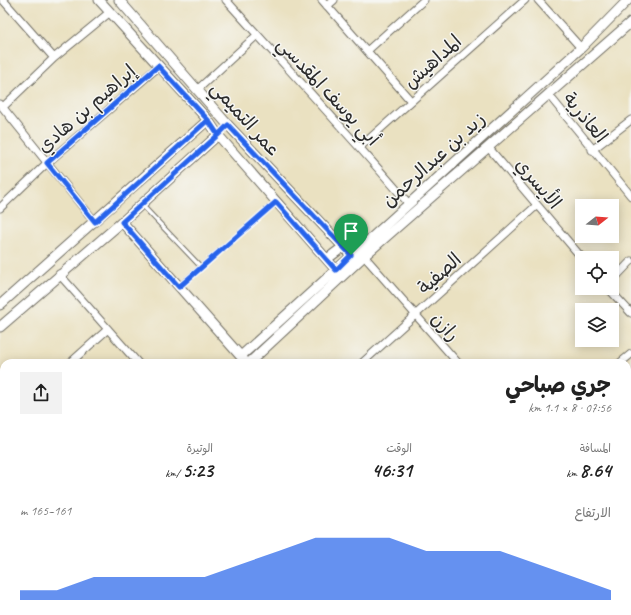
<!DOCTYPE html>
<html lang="ar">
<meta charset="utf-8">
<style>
:root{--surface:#fff;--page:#f2f2f2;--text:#222;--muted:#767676;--accent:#2563eb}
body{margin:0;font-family:Caveat,"Playpen Sans Arabic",sans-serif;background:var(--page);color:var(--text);direction:rtl;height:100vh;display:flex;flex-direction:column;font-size:15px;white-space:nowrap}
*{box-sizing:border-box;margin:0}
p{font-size:13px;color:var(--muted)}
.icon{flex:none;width:22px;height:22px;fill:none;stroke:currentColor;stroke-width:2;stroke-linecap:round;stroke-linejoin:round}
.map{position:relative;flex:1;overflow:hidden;direction:ltr}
.details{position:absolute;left:0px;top:359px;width:631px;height:256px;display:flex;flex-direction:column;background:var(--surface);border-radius:12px 12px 0 0;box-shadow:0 2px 10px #0003;direction:rtl}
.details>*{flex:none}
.needle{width:26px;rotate:73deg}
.fabs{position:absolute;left:575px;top:199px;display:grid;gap:8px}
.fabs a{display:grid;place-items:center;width:44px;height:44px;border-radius:0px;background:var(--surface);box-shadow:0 2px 10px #0003;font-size:20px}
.pin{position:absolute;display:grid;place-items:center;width:34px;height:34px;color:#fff;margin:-41px -17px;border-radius:50% 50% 50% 0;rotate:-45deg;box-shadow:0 0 4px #0007}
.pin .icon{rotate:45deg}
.round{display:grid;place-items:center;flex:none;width:42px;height:42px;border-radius:0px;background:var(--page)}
.head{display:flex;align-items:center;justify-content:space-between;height:68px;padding:0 20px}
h1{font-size:22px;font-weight:700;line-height:30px}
.figures{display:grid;grid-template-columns:repeat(3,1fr);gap:6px;height:68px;padding:4px 20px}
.figures div{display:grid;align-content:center}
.figures b{font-size:20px;font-weight:700}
.figures small{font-size:11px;font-weight:400}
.figures p{font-size:11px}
.chart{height:112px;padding:8px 20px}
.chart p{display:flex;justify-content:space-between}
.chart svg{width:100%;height:72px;margin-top:4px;fill:var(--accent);opacity:.7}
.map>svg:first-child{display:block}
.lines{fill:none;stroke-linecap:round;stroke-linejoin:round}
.service-casing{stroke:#6e6b60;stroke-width:5.5}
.minor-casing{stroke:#6e6b60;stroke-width:9}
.tertiary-casing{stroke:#6e6b60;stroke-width:11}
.service{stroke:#fff;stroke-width:3.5}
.minor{stroke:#fff;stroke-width:7}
.tertiary{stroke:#fff;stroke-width:9}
.route-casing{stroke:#fff;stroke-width:8}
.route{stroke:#2563eb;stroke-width:5}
.labels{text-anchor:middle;stroke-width:3;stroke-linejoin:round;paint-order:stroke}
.street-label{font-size:19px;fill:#2b2b2b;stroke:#f6f6f2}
</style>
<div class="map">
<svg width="631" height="615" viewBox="0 0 631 615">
<rect width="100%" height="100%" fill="#f6f6f2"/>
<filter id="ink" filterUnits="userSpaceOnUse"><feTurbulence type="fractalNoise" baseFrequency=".025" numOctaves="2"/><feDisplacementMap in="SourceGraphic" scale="8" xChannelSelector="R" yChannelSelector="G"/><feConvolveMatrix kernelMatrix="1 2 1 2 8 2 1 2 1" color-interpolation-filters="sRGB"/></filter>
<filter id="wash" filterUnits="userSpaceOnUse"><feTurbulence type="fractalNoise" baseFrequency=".012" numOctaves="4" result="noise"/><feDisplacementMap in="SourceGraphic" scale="16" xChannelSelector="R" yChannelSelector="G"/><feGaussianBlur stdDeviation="0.9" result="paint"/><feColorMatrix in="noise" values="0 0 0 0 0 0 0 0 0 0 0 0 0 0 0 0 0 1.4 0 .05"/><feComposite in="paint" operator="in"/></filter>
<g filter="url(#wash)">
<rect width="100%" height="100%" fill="#eae1c1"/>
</g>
<g filter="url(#ink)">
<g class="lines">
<defs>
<path id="service" d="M142,205L201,267
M179,286L276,202"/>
<path id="minor" d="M3,0L54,58
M226,0C287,68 349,134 409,204
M322,0L411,101
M538,0L581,48
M327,6L334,0
M367,51L424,0
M197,90L256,36
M548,94L631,196
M0,104L95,222
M3,107L54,58L110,12
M360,147L525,0
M488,147L582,258
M592,150L631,120
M0,208L47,163L158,67
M364,256L458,363
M59,274L138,363
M612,281L631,261
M608,288L631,313
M70,363L108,329
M362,363L536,206
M620,363L631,354
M0,425L4,421
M627,450L631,455
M0,510L4,507
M0,551L4,556
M627,553L631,558
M0,602L4,599
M148,611L151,615
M255,611L258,615
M92,615L97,611
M336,615L340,611
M445,615L450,611
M546,615L551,611"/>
<path id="tertiary" d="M99,0L208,120L218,135L336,270
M119,0L228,125L351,255
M122,222L244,360
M327,259L343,247
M0,305L208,120
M0,327L122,222L218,135
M241,356L581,48L628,0
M249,363L364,256L631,22
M470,611L473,615"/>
</defs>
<use href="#service" class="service-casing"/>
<use href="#minor" class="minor-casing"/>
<use href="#tertiary" class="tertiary-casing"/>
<use href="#service" class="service"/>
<use href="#minor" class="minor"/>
<use href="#tertiary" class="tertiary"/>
</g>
</g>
<g class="lines" filter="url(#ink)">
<defs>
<path id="route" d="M351,255L228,125L218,135L208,120L158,66L47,163L95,222L208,120L218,135L122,222L179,287L276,202L336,270L351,255"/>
</defs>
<use href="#route" class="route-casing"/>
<use href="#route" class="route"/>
</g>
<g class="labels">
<g class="street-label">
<text transform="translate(432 61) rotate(-42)" y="7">المداهيش</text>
<text transform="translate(329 91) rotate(47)" y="7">أبي يوسف المقدسي</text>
<text transform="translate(86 108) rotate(-41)" y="7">إبراهيم بن هادي</text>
<text transform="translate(586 117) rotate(51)" y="7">العاذرية</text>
<text transform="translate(246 118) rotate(48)" y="7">عمر التميمي</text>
<text transform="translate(433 159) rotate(-42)" y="7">زيد بن عبدالرحمن</text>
<text transform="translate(539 183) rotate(50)" y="7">الأيسري</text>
<text transform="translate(439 273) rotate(-42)" y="7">الصفية</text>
<text transform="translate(446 326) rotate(48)" y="7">رازن</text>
</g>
</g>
</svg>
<div class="fabs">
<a><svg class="needle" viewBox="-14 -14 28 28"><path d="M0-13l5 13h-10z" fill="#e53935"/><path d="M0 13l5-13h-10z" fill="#767676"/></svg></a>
<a><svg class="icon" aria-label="locate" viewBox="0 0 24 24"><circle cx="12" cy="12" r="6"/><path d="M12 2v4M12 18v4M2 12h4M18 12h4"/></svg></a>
<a><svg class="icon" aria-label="layers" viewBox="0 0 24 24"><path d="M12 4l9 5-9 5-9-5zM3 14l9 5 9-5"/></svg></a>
</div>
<div class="pin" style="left:351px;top:255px;background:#1e9e55"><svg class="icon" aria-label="arrive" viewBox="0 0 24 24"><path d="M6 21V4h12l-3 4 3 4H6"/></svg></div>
<section class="details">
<div class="head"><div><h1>جري صباحي</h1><p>07:56 · 8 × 1.1 km</p></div><a class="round"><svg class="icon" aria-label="share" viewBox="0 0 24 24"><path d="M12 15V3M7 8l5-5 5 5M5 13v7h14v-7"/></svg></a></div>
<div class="figures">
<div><p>المسافة</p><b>8.64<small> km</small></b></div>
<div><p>الوقت</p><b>46:31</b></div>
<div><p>الوتيرة</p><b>5:23<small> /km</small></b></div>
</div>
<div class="chart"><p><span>الارتفاع</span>161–165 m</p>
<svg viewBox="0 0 160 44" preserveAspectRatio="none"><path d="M0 44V38L10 38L20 30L30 30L40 30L50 30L60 22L70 14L80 6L90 6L100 6L110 14L120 14L130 14L140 22L150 30L160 38V44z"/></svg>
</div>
</section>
</div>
